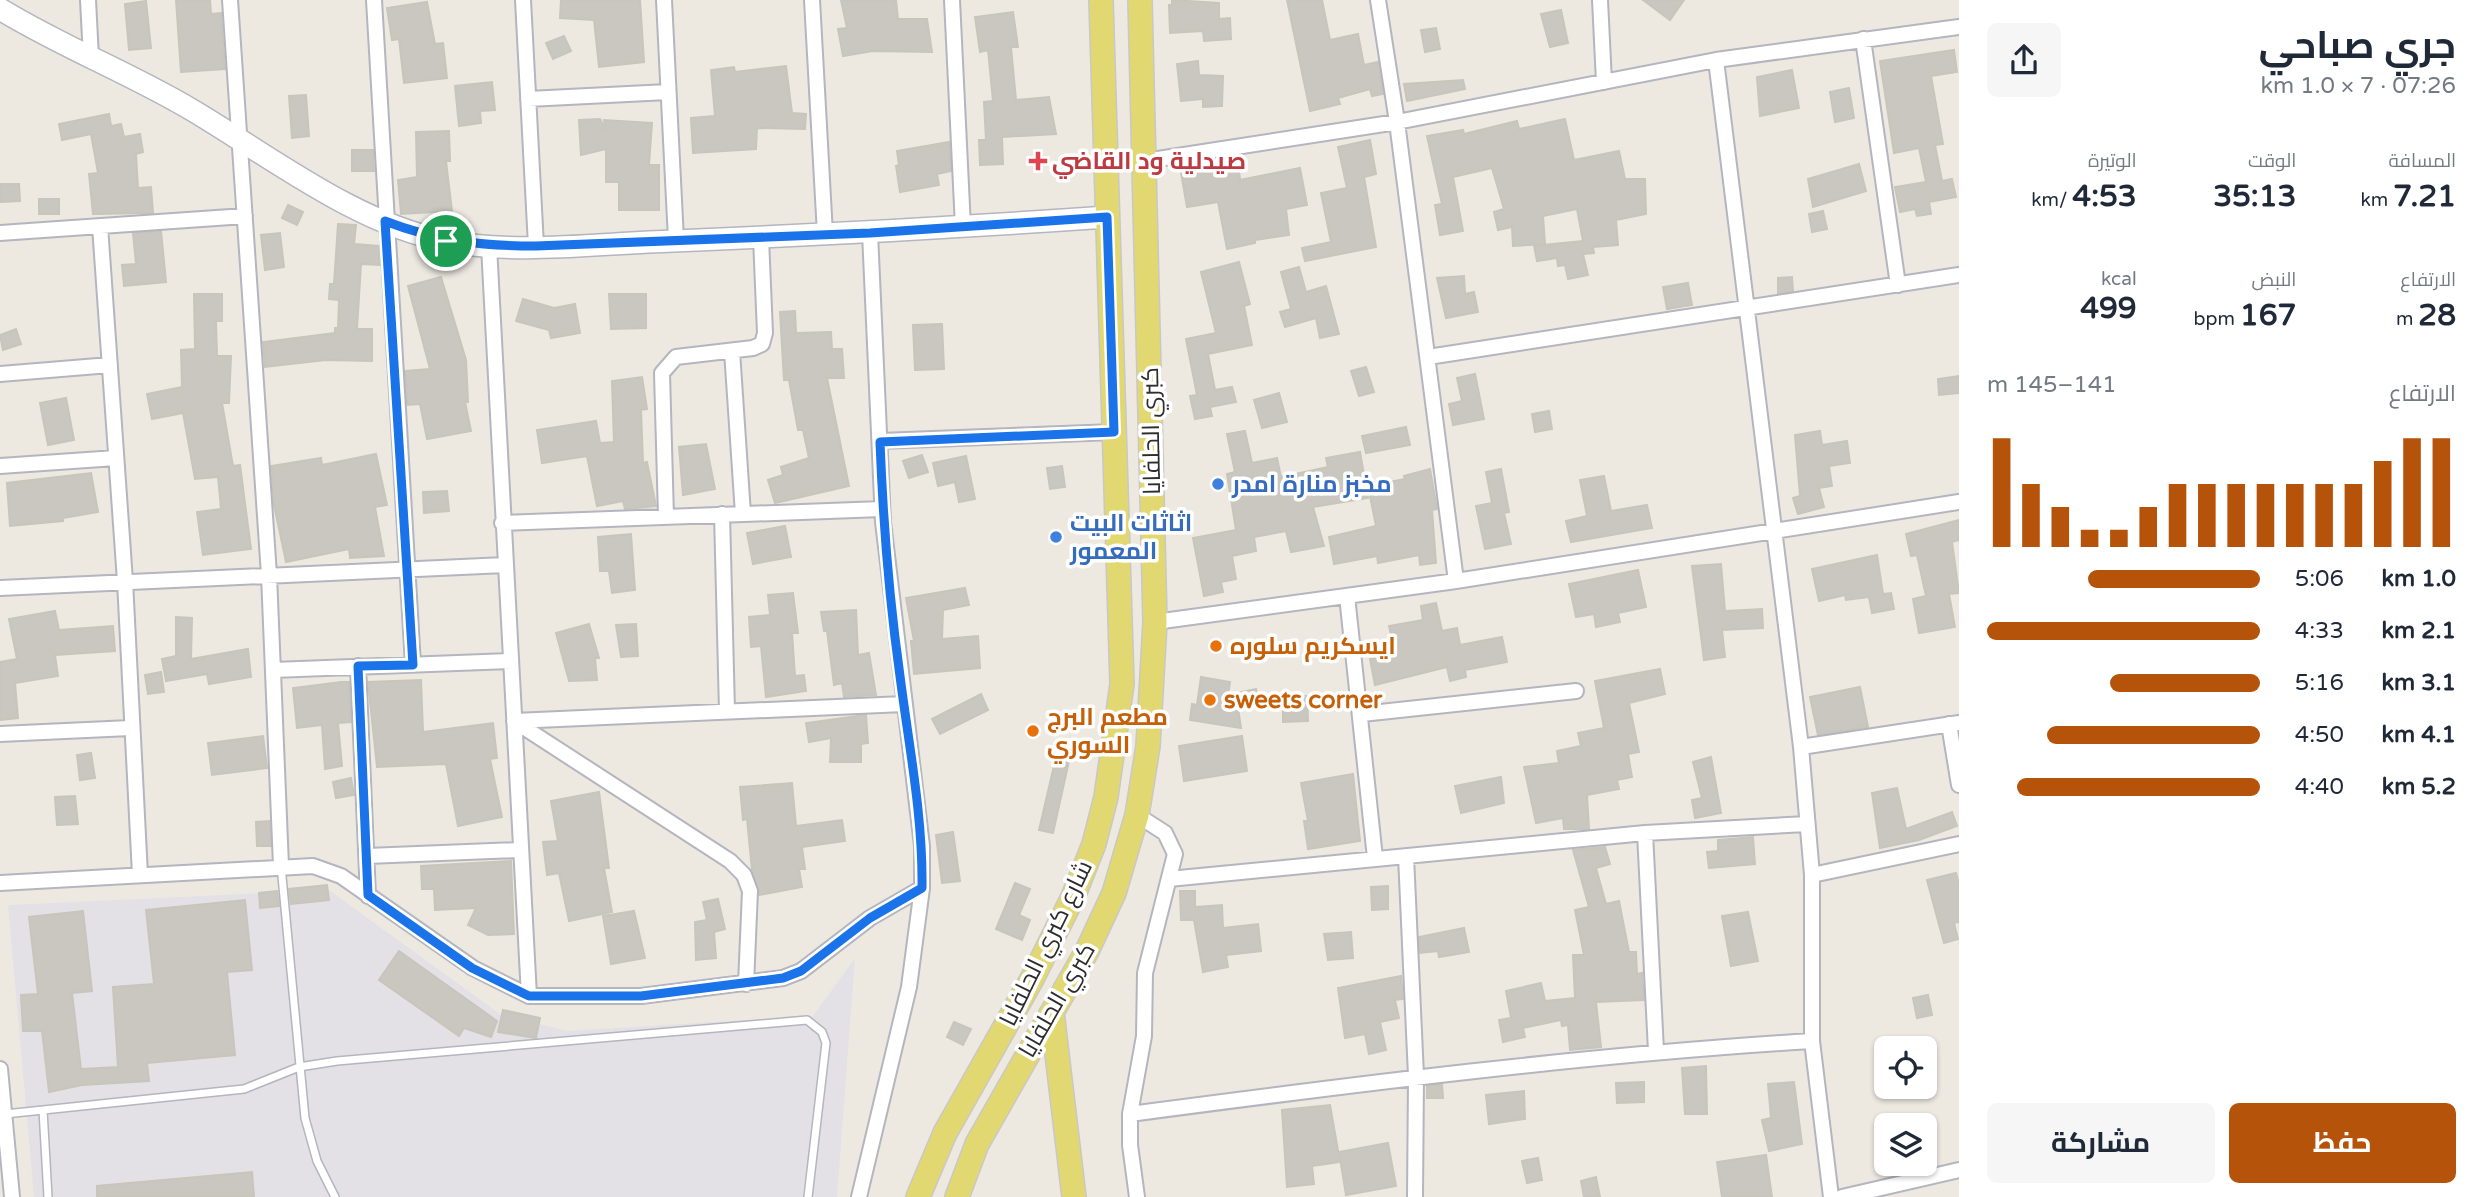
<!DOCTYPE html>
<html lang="ar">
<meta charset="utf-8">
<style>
:root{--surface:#fff;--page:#f6f6f7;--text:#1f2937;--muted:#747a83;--accent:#b45309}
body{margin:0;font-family:"Varela Round",Cairo,sans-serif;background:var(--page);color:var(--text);direction:rtl;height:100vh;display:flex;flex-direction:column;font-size:26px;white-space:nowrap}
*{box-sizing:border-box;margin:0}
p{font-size:23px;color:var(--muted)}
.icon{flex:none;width:38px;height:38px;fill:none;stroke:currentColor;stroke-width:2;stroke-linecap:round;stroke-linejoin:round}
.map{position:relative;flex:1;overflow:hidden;direction:ltr}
.details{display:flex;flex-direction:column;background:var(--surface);width:525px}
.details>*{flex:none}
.tools{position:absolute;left:1874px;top:1036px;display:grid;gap:14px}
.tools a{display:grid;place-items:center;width:63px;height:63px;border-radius:10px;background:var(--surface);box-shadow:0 2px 5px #0004;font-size:35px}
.pin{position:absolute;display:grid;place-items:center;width:60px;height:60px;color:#fff;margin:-30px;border:4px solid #fff;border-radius:50%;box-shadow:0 2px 7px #0007}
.round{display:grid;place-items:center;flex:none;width:74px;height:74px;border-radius:10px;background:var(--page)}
.overview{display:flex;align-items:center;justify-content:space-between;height:119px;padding:0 28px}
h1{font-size:38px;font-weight:700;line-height:52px}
.figures{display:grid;grid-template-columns:repeat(3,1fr);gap:10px;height:119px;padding:7px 28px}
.figures div{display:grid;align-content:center}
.figures b{font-size:30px;font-weight:700}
.figures small{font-size:19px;font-weight:400}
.figures p{font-size:19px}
.chart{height:196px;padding:14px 28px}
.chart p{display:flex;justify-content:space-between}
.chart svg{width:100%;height:126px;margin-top:7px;stroke:var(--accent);stroke-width:6}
.cta{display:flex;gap:14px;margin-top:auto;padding:14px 28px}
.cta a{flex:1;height:80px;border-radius:10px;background:var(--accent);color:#fff;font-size:28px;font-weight:700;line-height:80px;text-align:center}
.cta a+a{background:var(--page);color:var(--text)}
ul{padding:0 28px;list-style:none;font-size:23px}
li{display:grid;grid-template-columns:112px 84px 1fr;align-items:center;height:52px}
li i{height:18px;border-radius:9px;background:var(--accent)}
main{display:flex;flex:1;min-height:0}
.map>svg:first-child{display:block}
.industrial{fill:#e3e1e6}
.building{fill:#c9c7bf;stroke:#c8c5bb;stroke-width:2}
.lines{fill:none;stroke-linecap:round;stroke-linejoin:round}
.lane-casing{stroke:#b4b5bf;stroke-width:10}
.street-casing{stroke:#b4b5bf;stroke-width:18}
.secondary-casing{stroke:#b4b5bf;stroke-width:24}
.primary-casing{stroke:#c8c8c8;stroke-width:26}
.lane{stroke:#fff;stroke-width:7}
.street{stroke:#fff;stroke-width:14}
.secondary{stroke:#fff;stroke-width:21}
.primary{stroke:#e2d871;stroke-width:23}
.route-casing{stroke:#fff;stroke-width:14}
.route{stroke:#1a73e8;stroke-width:9}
.health-dot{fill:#e0444e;stroke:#fff;stroke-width:2.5}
.shop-dot{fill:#3f7fe0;stroke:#fff;stroke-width:2.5}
.food-dot{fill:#e8710a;stroke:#fff;stroke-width:2.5}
.labels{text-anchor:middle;stroke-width:7;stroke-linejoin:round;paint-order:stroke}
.health-label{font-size:24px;font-weight:bold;fill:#be3a42;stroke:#fff;text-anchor:start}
.street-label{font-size:24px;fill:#2d2d2d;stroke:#fff}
.shop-label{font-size:24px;font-weight:bold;fill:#366cbe;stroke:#fff;text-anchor:start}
.food-label{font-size:24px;font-weight:bold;fill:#c56008;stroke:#fff;text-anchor:start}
</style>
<main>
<section class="details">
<div class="overview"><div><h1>جري صباحي</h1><p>07:26 · 7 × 1.0 km</p></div><a class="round"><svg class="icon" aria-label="share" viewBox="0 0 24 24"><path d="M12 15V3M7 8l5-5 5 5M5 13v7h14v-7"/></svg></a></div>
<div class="figures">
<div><p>المسافة</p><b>7.21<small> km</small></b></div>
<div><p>الوقت</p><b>35:13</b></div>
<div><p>الوتيرة</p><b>4:53<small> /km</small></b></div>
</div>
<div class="figures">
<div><p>الارتفاع</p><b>28<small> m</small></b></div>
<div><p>النبض</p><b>167<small> bpm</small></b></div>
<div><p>kcal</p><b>499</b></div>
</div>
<div class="chart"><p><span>الارتفاع</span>141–145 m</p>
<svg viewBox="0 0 160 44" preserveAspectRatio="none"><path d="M5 44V6M15 44V22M25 44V30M35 44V38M45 44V38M55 44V30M65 44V22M75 44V22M85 44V22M95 44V22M105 44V22M115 44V22M125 44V22M135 44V14M145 44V6M155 44V6"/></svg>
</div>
<ul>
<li><b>1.0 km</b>5:06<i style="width:63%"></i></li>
<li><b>2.1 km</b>4:33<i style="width:100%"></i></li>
<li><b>3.1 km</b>5:16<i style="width:55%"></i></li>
<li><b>4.1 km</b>4:50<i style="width:78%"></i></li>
<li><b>5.2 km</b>4:40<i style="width:89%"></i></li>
</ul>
<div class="cta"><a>حفظ</a><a>مشاركة</a></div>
</section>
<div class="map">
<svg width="1959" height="1197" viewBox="0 0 1959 1197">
<rect width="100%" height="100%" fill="#ede9e1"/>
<path class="industrial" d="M329,890L500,1014L567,1031L813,1016L855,958L837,1197H34L8,905Z"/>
<path class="building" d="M176,0H210L211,14L221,13L225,69L181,72Z
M561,0H640L644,62L599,67L594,20L560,18Z
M841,0H896L898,19H927L932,52L873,51L843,56L838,29L847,28Z
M1172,0L1219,3V19L1230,18L1231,39L1204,41L1203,31L1170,33L1169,5H1172Z
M1287,0H1322L1330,40L1358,34L1364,65L1378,62L1383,94L1372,96L1370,89L1338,98L1340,104L1310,111Z
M1643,0H1684L1670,20Z
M146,1L151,48L129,50L125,4Z
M427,2L435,44L443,43L447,78L404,83L399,39L392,40L387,8Z
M1561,10L1568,43L1550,47L1541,14Z
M1013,12L1018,47H1011L1016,100L1049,97L1056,134L1002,137L1003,164L980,165L979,140H986L984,102L993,101L988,50L980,52L975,17Z
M1436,28L1440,49L1425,52L1421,30Z
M564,36L571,51L553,59L546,43Z
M1954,50L1957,72L1931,76L1943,144L1935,145L1942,181L1952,179L1956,197L1929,202L1931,214L1917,216L1915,209L1900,212L1895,187L1926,182L1919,148L1894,153L1880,61Z
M1198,61L1199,75L1223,76L1222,106L1203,107V99L1181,101L1177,64Z
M786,66L792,113L806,114L805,129L757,128L756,149L693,153L691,118L715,116L711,70L734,67L735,72Z
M1792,70L1799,108L1760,116L1757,77Z
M1463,80L1465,89L1407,101L1404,84Z
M492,82L495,110L480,111L481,123L459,126L455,86Z
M1849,88L1854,118L1835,122L1830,92Z
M306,95L309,136L292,138L289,96Z
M109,114L111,126L121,124L124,137L140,134L143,152L136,154L138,188L151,187L153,213L93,214L89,174L98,173L91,134L62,140L59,124Z
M600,119L606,130L604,120L652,123L649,165H659V210H619V182H606V149L581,155L579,120Z
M1565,119L1574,160L1619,151L1625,179H1645L1646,214L1616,220L1618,245L1593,247L1594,253L1583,254L1588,275L1568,279L1565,265L1558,266L1557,258L1537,261L1534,246L1583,241L1577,209L1543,216L1545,244L1513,246L1512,227L1498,230L1494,212L1504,209L1492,168L1453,177L1463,231L1440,235L1435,205L1442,204L1427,136L1463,130L1464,134L1517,121L1519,129Z
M449,131L450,161H446L452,211L401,214L398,180L417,177L416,132Z
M1370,140L1376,174L1364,177L1376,247L1305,261L1302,248L1331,242L1321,193L1347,188L1338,147Z
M949,142L951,171L937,174L939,185L900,192L896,166L899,165L897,151Z
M352,150H373L374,171H352Z
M1238,160L1240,180L1300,168L1307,205L1286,209L1289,235L1255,240V243L1227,249L1218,202L1187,207L1180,167Z
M1859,164L1866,191L1813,207L1808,179Z
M0,184H19L20,201L0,202Z
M39,199H59V214H39Z
M288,205L303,212L297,225L282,218Z
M1823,211L1827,229L1812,232L1809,214Z
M338,224L356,225L354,244L379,246L380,265L361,264L357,329H372V361L326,360L265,367L263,342L335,333V328H338L339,300L329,299L330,284H334Z
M161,231L166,282L124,286L122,265L136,264L133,233Z
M280,233L284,267L265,270L261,235Z
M1239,262L1250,304L1244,306L1252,345L1208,354L1215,390L1232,387L1236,402L1210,407L1212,416L1195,419L1190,396L1197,395L1186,339L1216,333L1201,272Z
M1299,267L1306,292L1326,286L1339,334L1320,338L1316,318L1285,327L1280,312L1291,309L1281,272Z
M1464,276L1465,294L1474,292L1478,312L1446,318L1437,278Z
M441,277L466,360L468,402H465L471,431L427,439L420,404L407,405L405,371L430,369L408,286Z
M1792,277L1793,291L1778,293V278Z
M1688,283L1692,305L1667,309L1663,287Z
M194,294H222V321H216L217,356H231L229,403H222L233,466L240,465L251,549L203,555L197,512L221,509L218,477L195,479L183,413L152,419L147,394L182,387L181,350L195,349Z
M609,294H646V328L611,329Z
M523,299L554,308L575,304L580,333L551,338L549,330L516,321Z
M795,311L796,333L831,332L832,349H842L844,378H827L849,486L775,503L768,480L783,475L781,467L809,458L803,430H798L789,380H784L780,312Z
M942,324L944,369L915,370L913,325Z
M16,329L21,344L3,350L0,335Z
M1366,367L1374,392L1359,396L1351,371Z
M1475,374L1484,419L1453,425L1449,404L1462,401L1457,378Z
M1959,376V393L1939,395L1938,379Z
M642,377L647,409L641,410L643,463L647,462L656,506L625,509L623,501L597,506L587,456L542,463L537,430L596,421L600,443L614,442L612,381Z
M1279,393L1287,422L1262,428L1254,400Z
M66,398L74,440L48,445L40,403Z
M1549,411L1552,429L1535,432L1532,414Z
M1406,427L1410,445L1366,453L1362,436Z
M1245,431L1252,463L1277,458L1281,477L1328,467L1326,458L1360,452L1368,498L1313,507L1324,546L1291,552L1286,531L1254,537L1256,551L1232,556L1236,579L1221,582L1223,592L1204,596L1193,538L1236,530L1227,474L1235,472L1227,434Z
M1820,431L1822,445L1847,441L1850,463L1829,466L1832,486L1819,488L1824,507L1798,514L1793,498L1800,496L1795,435Z
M706,444L715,489L683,495L679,447Z
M376,454L387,505L375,507L384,556L350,558L349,549L286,562L274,505L271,466L321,458L322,465Z
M922,455L928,472L909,478L903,461Z
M966,456L975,499L959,502L955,482L938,486L933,463Z
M1062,466L1065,487L1050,489L1047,468Z
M1430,469L1437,509L1432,510L1436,563L1420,565L1419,555L1378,563L1377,556L1334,564L1329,537L1376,526L1368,486L1405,479L1404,476Z
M1501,469L1509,512L1504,513L1511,544L1485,549L1476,506L1492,503L1486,472Z
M91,473L98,512L63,518V521L10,526L7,483Z
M1604,476L1611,511L1647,505L1652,528L1571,542L1566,521L1587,516L1580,480Z
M447,491L449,511L424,513L423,492Z
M1959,520V540L1952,542L1959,593L1949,594L1955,627L1919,633L1913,599L1926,596L1917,555L1911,556L1906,534Z
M785,526L791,557L753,564L747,533Z
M631,534L635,590L612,593L609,571H600L598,537Z
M1877,555L1883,594L1891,593L1894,609L1872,613L1869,597L1846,600L1845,595L1819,601L1812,569Z
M1721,564L1725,611L1762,609L1763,628L1722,630L1725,657L1704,660L1692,566Z
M1638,570L1646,607L1618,613L1620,622L1596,627L1594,614L1576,617L1569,584Z
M965,588L969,605L943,610L942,639L978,636L980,668L914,674L911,641H914L906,598Z
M793,593L798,633H792L795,676L804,675L806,691L766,697L761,646L751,647L749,617L770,615L768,595Z
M1436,603L1442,631L1457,628L1460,645L1502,637L1507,662L1465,670L1466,677L1450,681L1447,667L1375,685L1370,659L1395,654L1389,626L1423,620L1421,606Z
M856,610L858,655L869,653L876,695L844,697L842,683L834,685L827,631H824L821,612Z
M55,611L59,630L113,626L115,651L55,655L58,676L15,683L18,718L0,720V662L17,659L9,619Z
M176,617L192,618L191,659L248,649L251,677L209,684L207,674L166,681L162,659L176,656Z
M589,624L599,658H595L597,680L569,681L556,633Z
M636,624L638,656L621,657L616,625Z
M1660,669L1665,694L1629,703L1639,752L1628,754L1632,777L1617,780L1619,789L1587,795L1589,829H1564L1563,818L1536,823L1524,767L1559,763L1557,751L1581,746L1578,733L1604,728L1595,681Z
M161,672L164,692L148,694L145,675Z
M1201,677L1230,682L1228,695L1256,689L1258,704L1238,708L1241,728L1190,720L1192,704L1197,705Z
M421,680L423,732L493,723L497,758L490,759L502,817L458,826L446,764L377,767L368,682Z
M341,682H349L351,722L338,723L342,766L325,769L322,725L297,728L293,688Z
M1860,687L1868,727L1818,735L1810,697Z
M981,694L988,710L940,734L932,719Z
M1283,696H1307L1308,721L1283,722Z
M866,715L868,743L861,744V762H830L831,738L809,742L806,723Z
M263,736L267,768L212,775L208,743Z
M1242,736L1247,771L1184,781L1179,746Z
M91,753L95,778L80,780L77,755Z
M1056,757L1069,761L1053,833L1039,830Z
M1711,757L1721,813L1695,818L1692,800L1702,798L1693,762Z
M1353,774L1360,841L1308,849L1304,821H1308L1301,783Z
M1501,777L1504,803L1461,813L1455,786Z
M351,778L354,795L336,798L333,782Z
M792,783L796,826L842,820L845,841L802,847L805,869H799L802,887L759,895L752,870L747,819L743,820L740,787Z
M1897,788L1906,829L1952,812L1957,826L1919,840L1880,848L1872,793Z
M599,792L609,868H604L612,912L569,921L559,873L547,875L543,842L558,841L551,801Z
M75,796L78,824L57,825L55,797Z
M270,821L271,846H257L256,822Z
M953,832L960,881L942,883L936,835Z
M1753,837L1755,864L1709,868L1707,852L1718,851V840Z
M1605,847L1610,864L1596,868L1606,904L1619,901L1629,952H1636L1637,974L1642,973L1644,1000L1596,1002L1601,1047L1570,1050L1568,1025L1562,1026L1561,1020L1523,1028L1525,1037L1503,1042L1499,1020L1511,1018L1506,991L1541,983L1545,1001L1575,998L1573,955H1584L1575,910L1589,907L1573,850Z
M511,861L514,934L488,935L468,925L476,908L435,910L434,889H422L421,866Z
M1956,873L1959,884V922L1954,923L1958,939L1944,943L1927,880Z
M1015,883L1030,889L1019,915L1030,920L1022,940L996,929Z
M327,885L329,900L291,904L289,889Z
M1388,886V909L1372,910L1371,887Z
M277,891L279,906L260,908L259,893Z
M1180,891H1195V907L1222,905L1223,928L1258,924L1261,951L1226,955L1228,967L1203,972L1194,920H1181Z
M718,899L725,929L714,932L716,958L696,960L695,922L707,920L703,902Z
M245,900L252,970L227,972L235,1055L147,1063L149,1081L82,1085L49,1092L42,1031H23L21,995L38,994L29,917L83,911L92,991L72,993L81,1069L118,1067L113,987L154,984L146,910Z
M634,911L645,958L611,964L603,916Z
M1748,912L1758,961L1731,966L1722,916Z
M1464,928L1469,952L1439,957L1438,951L1420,953L1419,937Z
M1351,932L1353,958L1328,960L1324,934Z
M399,951L497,1021L491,1037L464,1028L459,1036L379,980Z
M1401,976L1403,999L1395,1000L1399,1018L1380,1022L1386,1050L1369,1054L1365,1034L1345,1038L1338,988Z
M1928,995L1932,1015L1917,1018L1913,998Z
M503,1010L540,1018L536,1038L498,1032Z
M954,1022L971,1029L963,1045L947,1037Z
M1706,1066L1707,1114H1685L1682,1068Z
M1644,1082V1102L1617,1103L1616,1083Z
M1794,1082L1802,1144L1769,1151L1762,1120L1771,1118L1768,1084Z
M1442,1084L1443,1098H1427V1086Z
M1524,1091L1525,1119L1489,1124L1486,1095Z
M1330,1105L1340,1162L1312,1166L1314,1184L1287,1187L1282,1110Z
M1388,1143L1396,1186L1346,1195L1339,1152Z
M1766,1155L1772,1197H1722L1717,1162Z
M1538,1158L1542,1180L1527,1183L1522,1161Z
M252,1172L254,1197H97V1186Z
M1596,1177L1600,1197H1584L1581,1181Z"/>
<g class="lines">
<defs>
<path id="lane" d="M281,866L305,1118L317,1161L335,1197
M43,1110L48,1197
M5,1114L244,1089L299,1067L337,1061L807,1020L822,1032L826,1043L808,1197"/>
<path id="street" d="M88,0L91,58
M230,0L269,575L281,866
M374,0L413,665
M523,0L536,246
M664,0L676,240
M812,0L825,234
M952,0L963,227
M1378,0L1397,122L1456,581
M1600,0L1604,82
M1863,39L1898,285
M1716,60L1801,747L1812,875V1041L1831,1197
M528,99L668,92
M1145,161L1397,122L1716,60L1959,27
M100,226L125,581L140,875
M0,233L245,216
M489,246L529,996
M732,351L743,514
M1428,357L1959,275
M0,374L110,365
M880,441L1114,432
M0,466L116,458
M722,514L727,711
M666,517L662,373L676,357L753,348L762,344L765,333L761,238
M502,523L882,509
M0,588L505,565
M1347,596L1375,858
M1155,622L1456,581L1959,502
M358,666L368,896
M273,670L510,661
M1362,714L1576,691
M514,721L904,704
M514,721L730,861L744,875L750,891L746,984
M1949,724L1959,785
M0,734L130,728
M1801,747L1959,723
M1645,833L1656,1051
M367,856L519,850
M1406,856L1416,1076L1415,1197
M1812,875L1959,844
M1169,879L1645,833L1807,824
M0,883L313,866L341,876L473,968L529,996H641L783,978L801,971L870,918L922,888
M0,1069L12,1197
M1130,1114C1357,1084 1584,1055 1812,1041
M859,1197L909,987L922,888V846L883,522L870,233
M1137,1197L1130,1145V1114L1144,1036L1145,973L1175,854L1165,833L1137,815
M1842,1197L1959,1170"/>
<path id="secondary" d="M0,9C62,47 130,73 192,110C268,155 358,225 446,241C519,255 600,243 674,241C819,235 963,227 1107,217"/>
<path id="primary" d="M1052,1012L1074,1197
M918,1197L945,1133L1032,979L1073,897L1094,844L1106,797L1122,684L1101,0
M957,1197L977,1144L1087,951L1114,893L1137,815L1148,746L1155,622L1140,0"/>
</defs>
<use href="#lane" class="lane-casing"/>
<use href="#street" class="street-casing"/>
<use href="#secondary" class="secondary-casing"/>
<use href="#primary" class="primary-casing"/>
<use href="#lane" class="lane"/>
<use href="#street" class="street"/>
<use href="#secondary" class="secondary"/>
<use href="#primary" class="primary"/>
</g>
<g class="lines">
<defs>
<path id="route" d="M1107,217L1114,432L880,442C883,520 889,598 900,676C909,747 923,816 922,888L870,918L801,971L783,978L641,996H529L472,968L368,895L358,666L413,665L385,221C436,241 482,246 536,246L870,233Z"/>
</defs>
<use href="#route" class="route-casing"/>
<use href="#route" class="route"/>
</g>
<path class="health-dot" d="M1034.5 150.5h7v7h7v7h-7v7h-7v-7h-7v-7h7z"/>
<g class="shop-dot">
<circle cx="1218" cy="484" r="7"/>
<circle cx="1056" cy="537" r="7"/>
</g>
<g class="food-dot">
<circle cx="1216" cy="646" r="7"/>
<circle cx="1210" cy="700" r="7"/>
<circle cx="1033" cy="731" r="7"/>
</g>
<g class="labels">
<g class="health-label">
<text x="1052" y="169">صيدلية ود القاضي</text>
</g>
<g class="street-label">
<text transform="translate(1151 431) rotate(-91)" y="8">كبري الحلفايا</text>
<text transform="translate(1046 943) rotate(-64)" y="8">شارع كبري الحلفايا</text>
<text transform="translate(1057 1000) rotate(-60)" y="8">كبري الحلفايا</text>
</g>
<g class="shop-label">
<text x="1232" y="492">مخبز منارة امدر</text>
<text x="1070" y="531">اثاثات البيت<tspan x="1070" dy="28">المعمور</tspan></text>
</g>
<g class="food-label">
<text x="1230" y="654">ايسكريم سلوره</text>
<text x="1224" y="708">sweets corner</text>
<text x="1047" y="725">مطعم البرج<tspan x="1047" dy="28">السوري</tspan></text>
</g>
</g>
</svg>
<div class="tools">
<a><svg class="icon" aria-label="locate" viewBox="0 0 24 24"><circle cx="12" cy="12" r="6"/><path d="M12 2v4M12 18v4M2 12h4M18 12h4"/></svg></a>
<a><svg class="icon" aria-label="layers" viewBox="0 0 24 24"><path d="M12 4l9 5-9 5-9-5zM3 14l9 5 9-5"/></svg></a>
</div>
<div class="pin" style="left:446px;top:241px;background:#1e9e55"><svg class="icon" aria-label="arrive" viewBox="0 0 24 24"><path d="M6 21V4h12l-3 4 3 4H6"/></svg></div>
</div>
</main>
